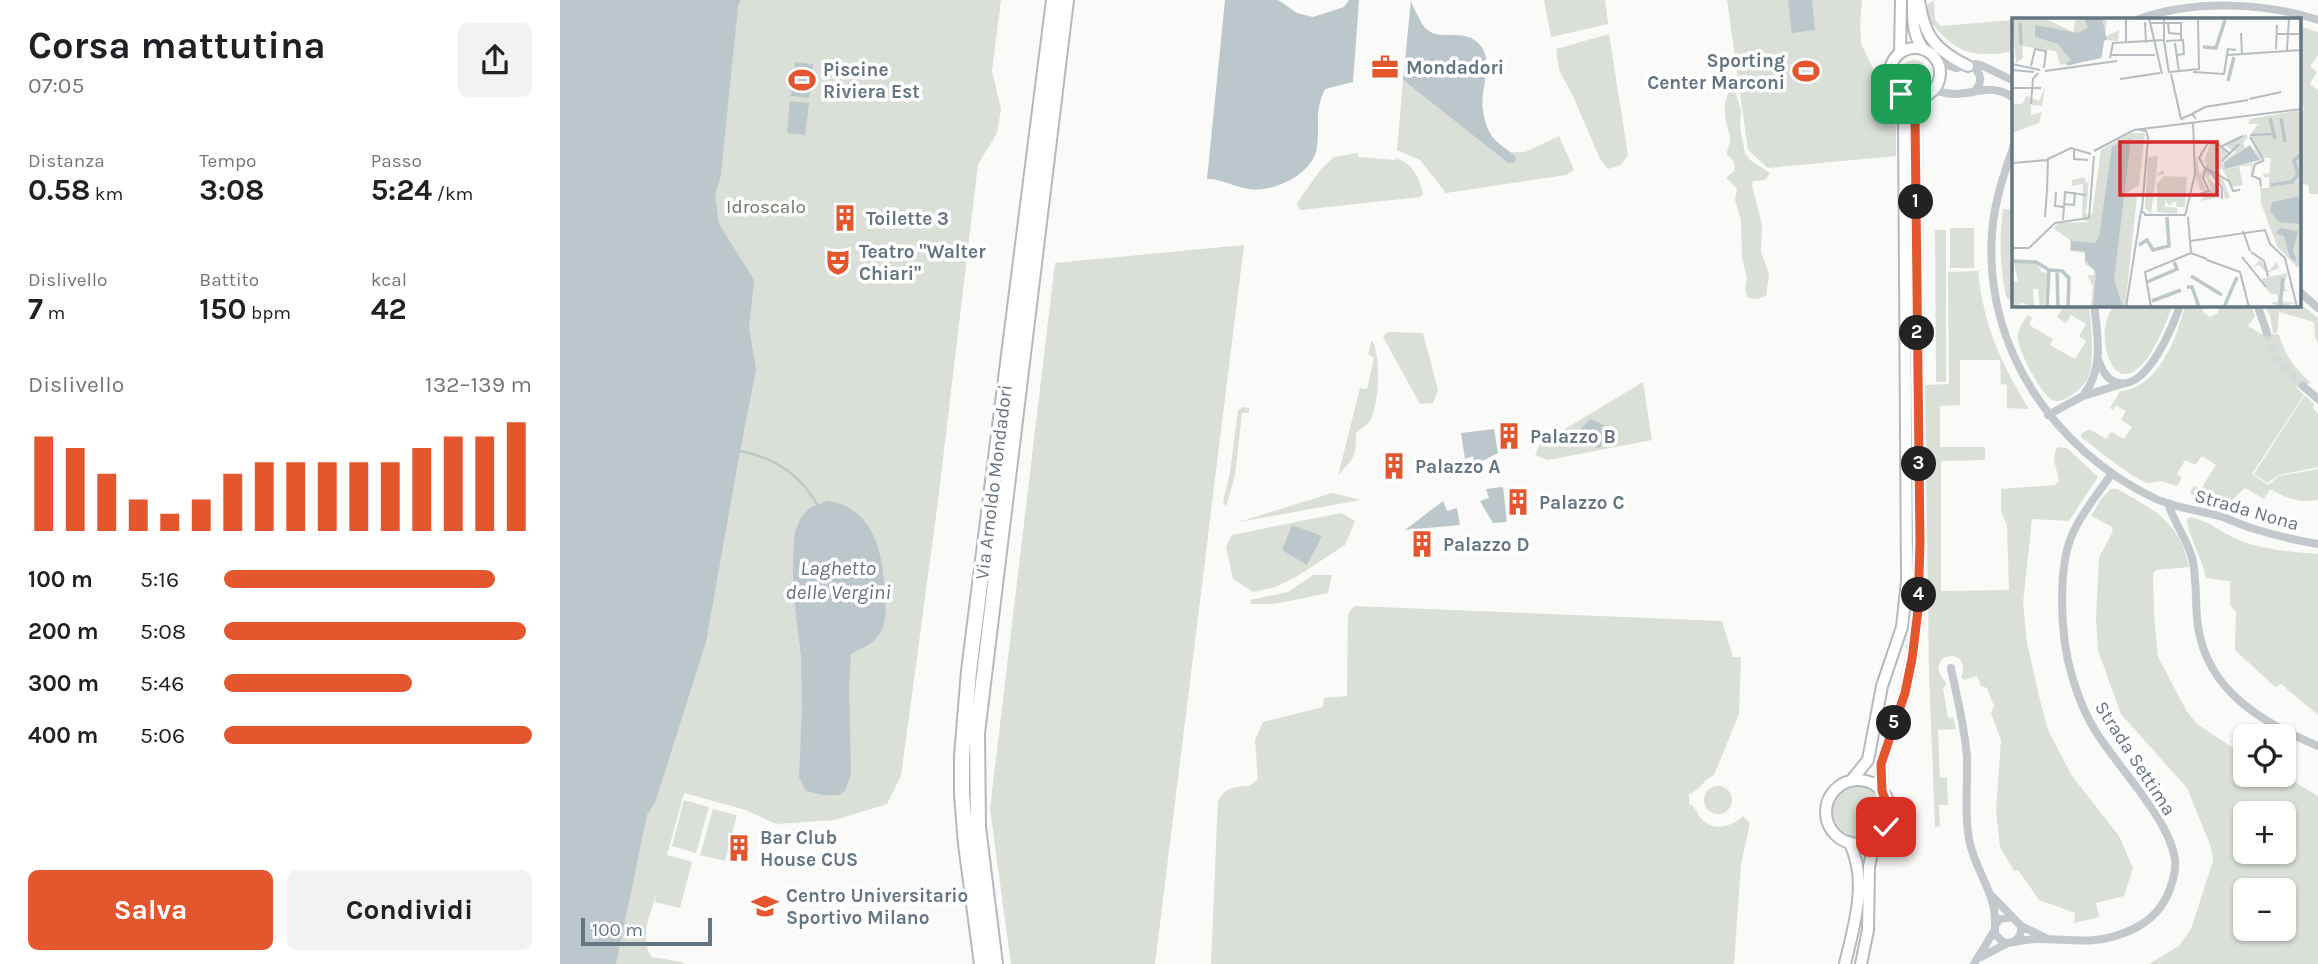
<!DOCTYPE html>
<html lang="it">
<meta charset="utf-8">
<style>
:root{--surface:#fff;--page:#f2f2f2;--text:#202124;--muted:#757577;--accent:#e4572e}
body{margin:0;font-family:Karla,sans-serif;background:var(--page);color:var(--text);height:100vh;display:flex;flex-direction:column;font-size:26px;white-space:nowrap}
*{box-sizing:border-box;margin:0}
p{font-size:23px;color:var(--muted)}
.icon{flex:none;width:38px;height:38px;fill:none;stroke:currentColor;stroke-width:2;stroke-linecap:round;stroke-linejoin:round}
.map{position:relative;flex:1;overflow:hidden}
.details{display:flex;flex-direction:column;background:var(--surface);width:560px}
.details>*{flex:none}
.fabs{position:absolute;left:1673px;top:724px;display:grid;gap:14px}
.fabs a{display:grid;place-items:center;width:63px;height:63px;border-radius:10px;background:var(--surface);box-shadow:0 2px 5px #0004;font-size:35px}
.scale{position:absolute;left:21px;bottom:18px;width:131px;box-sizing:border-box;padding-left:7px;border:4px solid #657683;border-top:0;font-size:19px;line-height:24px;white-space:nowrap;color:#657683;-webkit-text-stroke:5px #fff;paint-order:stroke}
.pin{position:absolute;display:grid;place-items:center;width:60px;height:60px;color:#fff;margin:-30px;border-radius:14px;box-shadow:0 4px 10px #0006}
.km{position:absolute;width:35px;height:35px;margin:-18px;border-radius:50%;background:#222;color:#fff;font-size:19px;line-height:35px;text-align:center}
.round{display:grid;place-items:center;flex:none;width:74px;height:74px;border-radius:10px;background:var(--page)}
.overview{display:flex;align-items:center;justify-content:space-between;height:119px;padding:0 28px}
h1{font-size:38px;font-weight:700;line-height:52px}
.figures{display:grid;grid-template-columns:repeat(3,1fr);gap:10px;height:119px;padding:7px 28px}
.figures div{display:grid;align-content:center}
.figures b{font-size:30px;font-weight:700}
.figures small{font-size:19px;font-weight:400}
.figures p{font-size:19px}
.chart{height:196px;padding:14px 28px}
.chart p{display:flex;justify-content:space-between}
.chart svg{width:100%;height:126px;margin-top:7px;stroke:var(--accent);stroke-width:6}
.action{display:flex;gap:14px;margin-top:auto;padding:14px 28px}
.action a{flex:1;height:80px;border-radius:10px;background:var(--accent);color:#fff;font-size:28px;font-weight:700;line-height:80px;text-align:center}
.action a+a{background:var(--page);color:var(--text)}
ul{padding:0 28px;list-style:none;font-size:23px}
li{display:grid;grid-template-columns:112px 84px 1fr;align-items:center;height:52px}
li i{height:18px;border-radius:9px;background:var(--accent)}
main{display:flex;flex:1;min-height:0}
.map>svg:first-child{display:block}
.green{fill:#dadfd7;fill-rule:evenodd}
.water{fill:#bbc7cb}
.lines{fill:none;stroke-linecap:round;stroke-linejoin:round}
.stream{stroke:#bbc7cb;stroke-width:2.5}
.minor-tunnel{stroke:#d5d9db;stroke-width:8;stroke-dasharray:8 4;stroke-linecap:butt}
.secondary-casing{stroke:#b3babf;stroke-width:14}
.trunk-casing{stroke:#b4b9bd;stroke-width:18}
.minor{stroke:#c3c8cc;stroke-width:8}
.secondary{stroke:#fff;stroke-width:10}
.trunk{stroke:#fff;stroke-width:14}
.route-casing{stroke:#fff;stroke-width:14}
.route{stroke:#e4572e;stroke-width:9}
.labels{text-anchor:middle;stroke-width:7;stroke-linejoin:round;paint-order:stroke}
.poi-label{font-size:19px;font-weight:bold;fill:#657683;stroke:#fff;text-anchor:start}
.park-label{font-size:19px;fill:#687a64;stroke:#fff}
.street-label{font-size:19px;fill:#657683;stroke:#fff}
.water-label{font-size:21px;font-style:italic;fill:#60757c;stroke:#fff}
.inset-river{fill:none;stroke:#bbc7cb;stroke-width:3.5}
.inset-road{fill:none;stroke:#b5bdc2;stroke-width:2}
.view{fill:#d62828;fill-opacity:0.15;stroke:#d62828;stroke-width:3.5}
.inset-edge{fill:none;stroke:#657683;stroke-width:3.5}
</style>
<main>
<section class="details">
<div class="overview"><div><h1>Corsa mattutina</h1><p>07:05</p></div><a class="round"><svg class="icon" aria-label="share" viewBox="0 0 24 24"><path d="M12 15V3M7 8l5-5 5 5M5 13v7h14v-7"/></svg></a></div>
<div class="figures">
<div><p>Distanza</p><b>0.58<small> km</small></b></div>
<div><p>Tempo</p><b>3:08</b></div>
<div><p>Passo</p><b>5:24<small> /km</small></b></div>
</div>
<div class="figures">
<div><p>Dislivello</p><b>7<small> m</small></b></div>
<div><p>Battito</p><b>150<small> bpm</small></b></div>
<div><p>kcal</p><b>42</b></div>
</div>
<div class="chart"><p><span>Dislivello</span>132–139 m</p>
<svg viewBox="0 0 160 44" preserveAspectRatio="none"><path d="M5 44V11M15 44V15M25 44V24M35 44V33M45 44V38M55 44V33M65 44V24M75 44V20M85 44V20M95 44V20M105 44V20M115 44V20M125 44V15M135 44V11M145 44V11M155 44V6"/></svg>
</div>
<ul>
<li><b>100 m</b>5:16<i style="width:88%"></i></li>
<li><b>200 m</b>5:08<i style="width:98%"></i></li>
<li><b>300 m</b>5:46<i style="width:61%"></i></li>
<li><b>400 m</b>5:06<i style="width:100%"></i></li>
</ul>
<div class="action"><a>Salva</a><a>Condividi</a></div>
</section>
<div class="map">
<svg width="1758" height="964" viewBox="0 0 1758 964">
<rect width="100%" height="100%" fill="#fafaf8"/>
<path class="green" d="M0,0H441L432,71L441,109L437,133L418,164L378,501L341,776L327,804L275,820L216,824L186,810L124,793L107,855L132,862L120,908L95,902L97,892C91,913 78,938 92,957L122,962L124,964H0Z
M984,0H1045L1048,24L991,37Z
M1167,0H1302L1300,25L1301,44L1328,99L1336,128V156L1208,168L1188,150Z
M1374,0L1375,20L1381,26L1453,20V50C1444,54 1436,54 1426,54C1396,54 1385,38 1366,17L1367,5Z
M1739,26L1758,32V55L1750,66L1757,72L1750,84L1758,90V194H1749V186L1744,184L1739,186V114L1744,110L1743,106L1739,103Z
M1049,34L1068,155L1061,165L1048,169L1040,159L1013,96L999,70L996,49Z
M1340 74a14 14 0 1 1 28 0a14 14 0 1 1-28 0Z
M843,80L948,163L956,157L951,152H965L999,136L1014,170L1006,175L886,193L860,160L837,150Z
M1174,88L1181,110L1180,127L1185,153L1190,160L1210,173L1205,180L1193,181L1192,185L1202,225L1201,252L1209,274L1206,296L1197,299L1188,298L1185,291L1187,279L1182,257L1181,221L1175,200L1177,188L1166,178L1175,170L1174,162L1167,154C1167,148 1171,143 1170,136C1165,119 1161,106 1170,90Z
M798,153V157L835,160L836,158C853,164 859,177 863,194L860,197L740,210L737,203L761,169L774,157Z
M1443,209L1453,210V302L1446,297C1440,267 1439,239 1443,209Z
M1390,228H1414V268H1390Z
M1375,230H1386V382H1376Z
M684,245L595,964H451L430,809L495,263Z
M1418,271C1424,327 1440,361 1469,409L1447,408V385L1441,384L1440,360H1400V405L1380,406V447H1425V460L1381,461V591L1449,590L1447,525L1441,511V489L1495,485L1499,481L1494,460L1496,449L1499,447L1507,448L1538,477L1509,521L1472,519L1463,603L1467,643L1480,700L1488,730L1512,776L1559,836L1573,868L1564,896L1536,903L1539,917L1514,923L1515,913L1479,900L1458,870L1454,871L1440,847L1436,811L1441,740L1431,713L1434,706L1427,688L1421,686L1417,676L1404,680L1401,677C1408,662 1396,650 1382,659L1378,667L1381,676L1387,684L1383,688L1388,718L1393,717L1396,729L1378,730L1380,777L1387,778L1388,805H1379L1380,826L1375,827L1369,672L1365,385L1389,384L1388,272Z
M1739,303L1758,318V343L1755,337L1754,322L1719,312L1717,333H1713L1710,315L1704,305Z
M1505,304L1529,305C1531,326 1535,353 1529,375C1526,384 1519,390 1512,395C1507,399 1498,403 1492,400C1481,394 1459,352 1458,339C1457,331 1463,321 1468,315L1472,318L1469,325L1493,339L1490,345L1515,359L1526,341L1519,336L1526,324L1511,315L1506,323L1497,317Z
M1554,305H1613C1606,323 1590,365 1571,373C1550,381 1543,344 1545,329C1546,320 1549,313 1554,305Z
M1625,305H1642L1643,312L1650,317L1658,313L1660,305H1691L1695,316L1688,326L1701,334H1719C1724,354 1735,369 1751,383L1736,387L1744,395L1692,474L1708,485L1719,476L1758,469V500C1739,503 1727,499 1710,489L1704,499L1685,488L1672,500L1666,511L1644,504L1630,493L1634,486L1641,489L1656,465L1642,456L1635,465L1625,460L1617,474L1622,478L1617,486L1601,481L1588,483L1580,480L1557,465L1521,437V434L1529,429L1546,439L1551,432L1564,439L1572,427L1561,420L1566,411L1556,405L1553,410L1550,408L1560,391C1598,389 1618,336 1625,305Z
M830,332L863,333L878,390L873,403L860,404L823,337L826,333Z
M812,340C821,355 820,407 809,422C806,426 800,429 796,433C796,458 794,457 778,476L800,388L807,389L814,358L808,354Z
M1083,382L1092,440L988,460L975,455L980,444Z
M1745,395L1754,404L1753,408L1758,414V467L1719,475L1707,483L1694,474Z
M684,407L689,408V413H682L675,475L666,507L663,502L670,472L678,410Z
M1551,489H1557C1596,511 1619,521 1629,567L1597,570L1593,573L1594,615L1598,657L1626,710L1637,724L1685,756V775H1723L1758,796V964H1589L1619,946L1631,929L1653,861L1651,847L1627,788L1561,714L1538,650L1536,619L1539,558L1553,531L1551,526L1531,516L1541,499ZM1685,814H1724V852H1685ZM1685,891H1724V929H1685Z
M772,493L801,500L679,522Z
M781,513L795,521L785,545L736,577L715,587L693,592L673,579L666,547L672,535Z
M1630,517C1650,521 1663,534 1681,541C1706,550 1731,552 1758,554V715L1721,684L1715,687L1675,650L1676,612L1670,605V581L1646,578C1643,559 1627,534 1627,519Z
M753,575H772L768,593L714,604H691L690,600L728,592Z
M794,606L1162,621L1173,657H1181L1179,714L1154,775C1143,780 1138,792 1129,794V804C1136,807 1135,811 1140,817C1151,832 1171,828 1183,816L1190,823L1181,864L1174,964H651L658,801C666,787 674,787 690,786L698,779L695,740L703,722L763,707L764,698L787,696L788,614Z
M1271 812a27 27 0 1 1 54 0a27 27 0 1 1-54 0Z
M1144 800a14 14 0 1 1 28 0a14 14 0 1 1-28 0Z
M124,800L149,807L136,853L112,846Z
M153,809L177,815L165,861L140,855Z"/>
<path class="water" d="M0,0H181L178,6L161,175L155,195L159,224L194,280L189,327L196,370L180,451L146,642L95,803L87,815L56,964H0Z
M665,0H718L737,13L753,17L784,7L789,0H799L793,82L765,89C754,111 760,125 757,147C754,174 713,193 689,189C674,187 662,179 647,179Z
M851,0C852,7 857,13 860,20C873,47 898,26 917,42C937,59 919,89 923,110C924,117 926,126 929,131C935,144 947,148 956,157L955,162L948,163L843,80Z
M1228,0H1252L1255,30L1232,33Z
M235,62L253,64L249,98L231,96Z
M230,101L249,103L245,135L227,133Z
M1030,419L1051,428L1040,448L1008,443Z
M934,429L938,453L915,465L913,456L905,459L901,433Z
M943,487L947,522L933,523L920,501L929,498L926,489Z
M267,501C315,507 323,555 325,594C326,608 327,624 318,636C312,645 299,649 291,654L289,685L291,774L285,791L279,795H263L246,791L239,777L242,709L241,655L233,593V555L235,532L241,517L250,508Z
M883,501L887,511L897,508L900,525L845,530Z
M732,525L762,536L747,565L722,550Z"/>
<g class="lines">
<path class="stream" d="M180,451C213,457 240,475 257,504"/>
<path class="minor-tunnel" d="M1707,333L1717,359L1743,386"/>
<defs>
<path id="secondary" d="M1353,0C1353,18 1352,35 1364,50
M1359,0C1364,36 1375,50 1408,66
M1330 73a25 25 0 1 1 50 0a25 25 0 1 1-50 0Z
M1340,53L1341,0
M1266 812a32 32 0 1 1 64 0a32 32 0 1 1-64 0Z
M1291,781L1308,760L1322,686L1342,627L1347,581L1344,116L1341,94
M1322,791L1321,764L1345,693L1352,659L1358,610L1360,542L1355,117L1364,96
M1285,964C1294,925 1309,880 1289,842
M1301,964L1308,930L1309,867L1315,838"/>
<path id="trunk" d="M422,964L406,844L402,795V756L409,671L494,0
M435,964L418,827L417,733L506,0"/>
</defs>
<use href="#secondary" class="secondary-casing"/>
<use href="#trunk" class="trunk-casing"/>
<path class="minor" d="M1579,19C1633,0 1704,2 1758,20
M1377,62L1396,68L1415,64L1423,66L1454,81
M1411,66C1422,72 1423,83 1414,92
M1373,90C1381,92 1388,94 1396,94C1419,93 1433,83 1454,98
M1454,145C1444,174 1434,202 1432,233C1424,347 1493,449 1594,498C1613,507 1635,510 1656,515C1668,518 1679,524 1691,528C1713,535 1735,540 1758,544
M1739,291L1758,308
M1697,304L1707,333
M1538,359C1542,370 1547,381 1559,383C1587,389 1614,326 1620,304
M1743,386L1758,399
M1523,396C1544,369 1538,337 1534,304
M1488,415L1523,396L1562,384
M1608,503C1614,524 1629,541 1633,562C1637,583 1635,606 1638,627C1648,691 1702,723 1758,746
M1391,668C1397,698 1405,728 1407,758C1408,785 1404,812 1409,839C1414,869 1437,894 1435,925
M1433,897L1461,926C1462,938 1454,945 1443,942L1435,934V925L1440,919L1452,917
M1461,926L1486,938
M1454,942C1492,933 1524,949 1564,933C1583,926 1598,915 1607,896C1612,885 1616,873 1615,860C1610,819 1557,767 1535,730C1522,710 1514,685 1508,661C1501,628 1498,567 1512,535C1521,513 1539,493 1552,473
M1421,957L1446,944
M1414,964L1434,931"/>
<use href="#secondary" class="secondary"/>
<use href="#trunk" class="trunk"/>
</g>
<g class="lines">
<defs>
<path id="route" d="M1326,827L1329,810L1322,791L1321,764L1345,693L1352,659L1358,610L1360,542L1355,117L1364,96L1352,98L1341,94"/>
</defs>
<use href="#route" class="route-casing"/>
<use href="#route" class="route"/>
</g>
<defs>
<symbol id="office-bare" viewBox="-9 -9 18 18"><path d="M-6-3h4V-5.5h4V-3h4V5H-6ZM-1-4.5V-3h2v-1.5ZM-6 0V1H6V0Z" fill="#e4572e" stroke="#fff" stroke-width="2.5" paint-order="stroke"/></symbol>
<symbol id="stadium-bare" viewBox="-9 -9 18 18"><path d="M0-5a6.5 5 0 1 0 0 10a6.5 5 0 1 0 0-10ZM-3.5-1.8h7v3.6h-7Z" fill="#e4572e" stroke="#fff" stroke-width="2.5" paint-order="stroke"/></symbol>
<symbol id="building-bare" viewBox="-9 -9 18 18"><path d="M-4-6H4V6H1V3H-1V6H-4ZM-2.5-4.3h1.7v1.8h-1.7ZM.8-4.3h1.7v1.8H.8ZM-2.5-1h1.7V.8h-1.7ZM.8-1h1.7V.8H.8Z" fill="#e4572e" stroke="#fff" stroke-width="2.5" paint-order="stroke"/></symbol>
<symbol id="theatre-bare" viewBox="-9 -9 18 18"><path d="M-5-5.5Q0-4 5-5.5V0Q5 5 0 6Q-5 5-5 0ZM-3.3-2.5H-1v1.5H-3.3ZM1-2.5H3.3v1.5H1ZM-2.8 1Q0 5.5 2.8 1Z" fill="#e4572e" stroke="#fff" stroke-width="2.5" paint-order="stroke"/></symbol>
<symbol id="university-bare" viewBox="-9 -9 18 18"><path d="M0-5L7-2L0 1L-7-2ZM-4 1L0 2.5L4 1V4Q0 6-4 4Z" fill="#e4572e" stroke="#fff" stroke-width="2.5" paint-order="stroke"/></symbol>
</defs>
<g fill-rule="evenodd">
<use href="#office-bare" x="806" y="48" width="38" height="38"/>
<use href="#stadium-bare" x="1227" y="52" width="38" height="38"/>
<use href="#stadium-bare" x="223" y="61" width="38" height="38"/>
<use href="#building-bare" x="266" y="199" width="38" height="38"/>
<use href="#theatre-bare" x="259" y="243" width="38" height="38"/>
<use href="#building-bare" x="930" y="417" width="38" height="38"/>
<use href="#building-bare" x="815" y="447" width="38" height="38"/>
<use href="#building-bare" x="939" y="483" width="38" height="38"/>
<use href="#building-bare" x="843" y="525" width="38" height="38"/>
<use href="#building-bare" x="160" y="829" width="38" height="38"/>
<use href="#university-bare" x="186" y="887" width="38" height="38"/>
</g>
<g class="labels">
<g class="poi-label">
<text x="1225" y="67" text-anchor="end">Sporting<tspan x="1225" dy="22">Center Marconi</tspan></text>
<text x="846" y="74">Mondadori</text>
<text x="263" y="76">Piscine<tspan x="263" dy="22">Riviera Est</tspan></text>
<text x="306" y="225">Toilette 3</text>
<text x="299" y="258">Teatro "Walter<tspan x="299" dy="22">Chiari"</tspan></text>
<text x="970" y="443">Palazzo B</text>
<text x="855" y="473">Palazzo A</text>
<text x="979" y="509">Palazzo C</text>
<text x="883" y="551">Palazzo D</text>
<text x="200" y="844">Bar Club<tspan x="200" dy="22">House CUS</tspan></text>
<text x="226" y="902">Centro Universitario<tspan x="226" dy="22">Sportivo Milano</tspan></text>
</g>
<g class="park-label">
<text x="206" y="213">Idroscalo</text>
</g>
<g class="street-label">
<text transform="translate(433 482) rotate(-83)" y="7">Via Arnoldo Mondadori</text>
<text transform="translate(1687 509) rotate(16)" y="7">Strada Nona</text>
<text transform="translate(1576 758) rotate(57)" y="7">Strada Settima</text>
</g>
<g class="water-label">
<text x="278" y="575">Laghetto<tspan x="278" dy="24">delle Vergini</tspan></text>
</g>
</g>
<g transform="translate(1452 18)">
<rect width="289" height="289" fill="#fafaf8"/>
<path d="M0,0H32L61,14L64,0H95L93,19L107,12L106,23L93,22L88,41L48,47L44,33L10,28L11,40L4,45ZM33,69L30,88L19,87V97L30,94L27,105L0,115V86H10L15,78L27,83ZM289,92V249H285L265,228L249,185L248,170H257V159H252L251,155L257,156L259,140H251L237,116L234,112L238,117L246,106H236L238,101ZM119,115H133L127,167L113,176L125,179L113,289H79L81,268L75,257H82V252L73,246V235L58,233V222L41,210L47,205L78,204L70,202L71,166L60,168V162L72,159L75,166L77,159L74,197L80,196L89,132ZM234,116L236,119L231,125L233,130L211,146L215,151L248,143L241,128L250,142L241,145L239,159V147L227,149L231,167L220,169L210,151H201L209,156L218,180L213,181L211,169L199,155L196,160L207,170L208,179L188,183L199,171L192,152L189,160L195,174L188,172L185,160L184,170V137L188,157L195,145L189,143L188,134L190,131L189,136L191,137L189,141L192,144L198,126L210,129L216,136L211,144L224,134L213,128ZM146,138L144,157L151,152L152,156L144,158L139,196L133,190L136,139ZM152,158L175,159L173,189H165L163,183L157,188L153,182V188H149L165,190V196L145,194V166ZM248,242L257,253L265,244L267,250L255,255L257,259L276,255L272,265L274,272L280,271L268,275L269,283L284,285L266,289L259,285L266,283L265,276H258L249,261L255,260L254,254L247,247L241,249ZM2,245H25L29,254L36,255L32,289H28L26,271H21L22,289L11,285L0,289V264L6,263Z" fill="#dadfd7"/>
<path d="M72,0H86L91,22L86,38L60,44L46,26L23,19V7L66,15L76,10ZM119,120L102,262L111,289H81L84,254L73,242V233L59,232V223L83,225L87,219L100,129ZM238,127L248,142L213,151L212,145ZM289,178V206L267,204L258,193L260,184ZM268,210L286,213L281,233L285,244L278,240L272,218L264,216Z" fill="#bbc7cb"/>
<path class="inset-river" d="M88,0L93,22M8,5L9,27M191,29L204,30L213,2M55,46L88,38L91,19M216,63L222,39M258,100L263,121M269,100L273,124M259,167L280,164L286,156L282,143L289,136M127,227L135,222L141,232L157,228L155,199M0,243L24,244L37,252L50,253L57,260L56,289M45,252L46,289M179,258L210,277M135,264L165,251L162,244M175,269H180L187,289M140,283L169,272M35,289L37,252M212,289L225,259M268,289L271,260"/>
<path class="inset-road" d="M137,0L150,56M152,0V23M288,0L289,31M133,4L134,25M138,5H169V22M156,5L157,15L168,16M229,15L230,36M265,16H287M152,23L157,55M154,23L171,22L172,36L165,37M114,24V1M163,25L167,54M264,31L265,7M275,32L277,0M98,37H143M215,37L289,32M98,40L101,25L152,22M0,46L28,52M19,48L23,31L34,33L32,50M0,52L22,54M33,53L105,43M158,54L187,51L186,2M181,54L212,56L216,31L224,32M159,56L169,101L180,96L184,101M108,61L148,55M0,70H29M237,81L269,74M19,86L21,61L26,55M180,96L193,89L236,82M128,112L134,113L136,120L130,192M239,117L260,116M238,119L252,143M210,128L231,118M62,130V141L76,142M82,133L122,112L289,91M217,135L206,126L196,125L187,140L192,149L217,163L221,173L228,172M210,143L227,126M0,145L36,142M197,152L210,170V181M249,169L248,161L240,158L243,146L251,143M35,174L36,141L59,130L79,136M44,174L43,188L51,189M52,174L74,177M188,176L197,173L191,160L194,150M52,186L62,187L63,174M132,197H173M173,198L183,156L181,104M33,199L35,172M176,199L179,235L195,241M51,202L53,175M231,213L238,233M178,223L253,212L258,226L273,240L285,289M0,230H17L43,205L77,200L82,138M239,234L252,243L256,258M230,239L254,269M195,242L228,254L237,289M114,289L129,193L135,197M139,289L133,254L179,235"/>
<path class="view" d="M108,124H205V177H108Z"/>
<rect width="289" height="289" class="inset-edge"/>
</g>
</svg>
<div class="fabs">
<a><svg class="icon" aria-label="locate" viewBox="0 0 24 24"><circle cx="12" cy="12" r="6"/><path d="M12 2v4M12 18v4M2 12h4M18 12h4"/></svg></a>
<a>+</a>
<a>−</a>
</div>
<div class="scale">100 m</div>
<div class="pin" style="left:1341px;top:94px;background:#1e9e55"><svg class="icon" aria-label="arrive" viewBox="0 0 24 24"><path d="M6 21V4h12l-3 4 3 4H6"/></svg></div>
<div class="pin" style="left:1326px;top:827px;background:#d93025"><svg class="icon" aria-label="check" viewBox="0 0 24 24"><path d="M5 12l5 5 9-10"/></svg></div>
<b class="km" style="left:1356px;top:202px">1</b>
<b class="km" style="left:1357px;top:333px">2</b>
<b class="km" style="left:1359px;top:464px">3</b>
<b class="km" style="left:1359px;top:595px">4</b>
<b class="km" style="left:1334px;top:723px">5</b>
</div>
</main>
